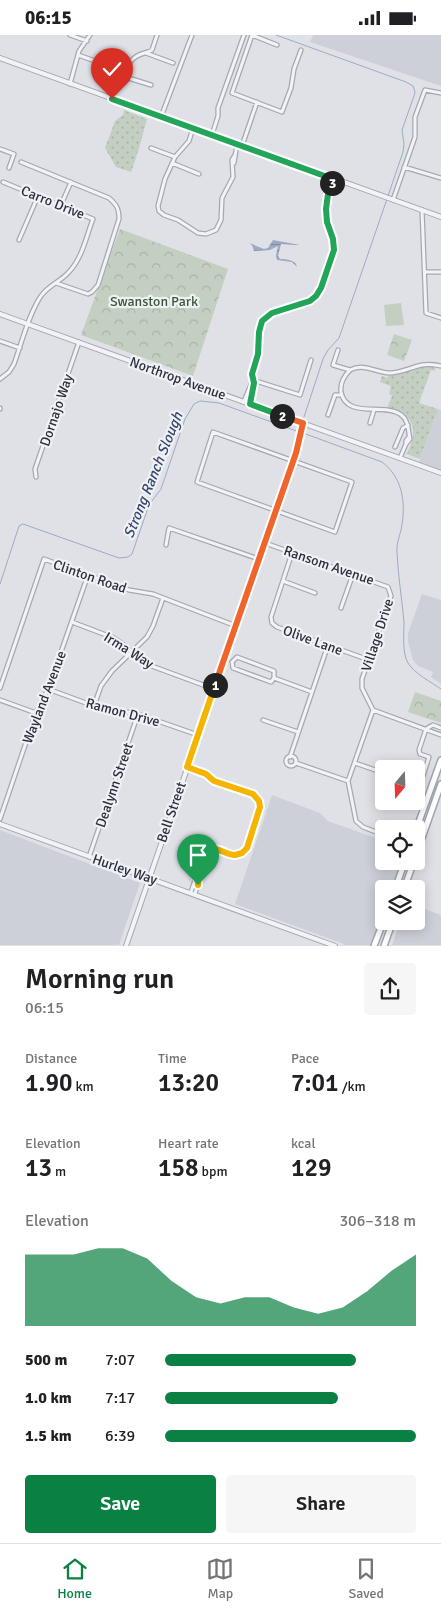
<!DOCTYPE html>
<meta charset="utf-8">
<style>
:root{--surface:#fff;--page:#f6f6f6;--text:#202124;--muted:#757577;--line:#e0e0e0;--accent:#0b8043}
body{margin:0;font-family:Signika,sans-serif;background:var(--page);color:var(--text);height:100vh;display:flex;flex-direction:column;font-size:19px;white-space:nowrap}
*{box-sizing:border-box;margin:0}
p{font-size:16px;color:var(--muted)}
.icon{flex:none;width:28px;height:28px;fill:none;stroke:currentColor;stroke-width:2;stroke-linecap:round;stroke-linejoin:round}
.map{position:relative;height:911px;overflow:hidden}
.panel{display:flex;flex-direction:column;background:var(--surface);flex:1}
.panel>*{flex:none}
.needle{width:32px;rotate:199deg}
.buttons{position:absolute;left:375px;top:725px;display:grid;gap:10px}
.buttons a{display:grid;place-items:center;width:50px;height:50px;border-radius:5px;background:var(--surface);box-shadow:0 2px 12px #0003;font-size:25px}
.pin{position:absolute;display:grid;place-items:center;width:42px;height:42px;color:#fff;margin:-51px -21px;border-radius:50% 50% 50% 0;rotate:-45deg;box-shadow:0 0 5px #0007}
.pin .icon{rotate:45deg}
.km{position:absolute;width:25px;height:25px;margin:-12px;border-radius:50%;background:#222;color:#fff;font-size:14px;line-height:25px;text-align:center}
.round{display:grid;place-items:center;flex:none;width:52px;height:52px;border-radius:5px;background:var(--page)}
.overview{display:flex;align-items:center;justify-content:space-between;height:85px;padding:0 25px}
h1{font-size:28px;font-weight:600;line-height:38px}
.stats{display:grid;grid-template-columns:repeat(3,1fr);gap:8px;height:85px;padding:5px 25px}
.stats div{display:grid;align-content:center}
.stats b{font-size:25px;font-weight:600}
.stats small{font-size:14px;font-weight:400}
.stats p{font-size:14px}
.chart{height:140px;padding:10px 25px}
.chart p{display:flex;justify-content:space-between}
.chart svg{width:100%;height:90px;margin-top:5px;fill:var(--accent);opacity:.7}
.primary-button{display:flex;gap:10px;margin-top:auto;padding:10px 25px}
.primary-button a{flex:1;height:58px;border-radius:5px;background:var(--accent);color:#fff;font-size:20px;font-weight:600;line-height:58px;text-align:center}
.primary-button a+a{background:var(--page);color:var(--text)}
ul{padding:0 25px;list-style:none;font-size:16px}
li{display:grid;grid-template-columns:80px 60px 1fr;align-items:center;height:38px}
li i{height:12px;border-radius:6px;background:var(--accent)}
.status{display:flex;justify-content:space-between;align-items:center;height:35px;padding:0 25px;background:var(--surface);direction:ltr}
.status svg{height:14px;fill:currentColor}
.dock{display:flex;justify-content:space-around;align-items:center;height:70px;border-top:1px solid var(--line);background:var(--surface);font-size:14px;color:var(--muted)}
.dock a{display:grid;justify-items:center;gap:2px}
.dock .on{color:var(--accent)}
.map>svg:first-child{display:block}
.built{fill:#ced0d9}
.grass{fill:url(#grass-dots)}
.park{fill:url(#park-crowns)}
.pitch{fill:#c3d0c1}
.water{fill:url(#water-rules)}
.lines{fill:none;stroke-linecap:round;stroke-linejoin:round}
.stream{stroke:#9eabc4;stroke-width:1}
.minor-casing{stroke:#a6a8b1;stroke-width:5.5}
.tertiary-casing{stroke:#a6a8b1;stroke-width:6}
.primary-casing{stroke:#a0a5b2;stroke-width:8}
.minor{stroke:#f2f3f6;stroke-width:3}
.tertiary{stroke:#f2f3f6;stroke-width:4}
.primary{stroke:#fff;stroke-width:5}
.split-1-casing{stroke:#fff;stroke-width:10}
.split-2-casing{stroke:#fff;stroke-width:10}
.split-3-casing{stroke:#fff;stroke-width:10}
.split-4-casing{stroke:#fff;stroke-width:10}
.split-1{stroke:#f5b400;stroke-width:6}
.split-2{stroke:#f0652b;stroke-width:6}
.split-3{stroke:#22a559;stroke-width:6}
.split-4{stroke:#22a559;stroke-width:6}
.labels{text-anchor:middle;stroke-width:4.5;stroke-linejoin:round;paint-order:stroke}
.street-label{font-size:14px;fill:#2a2e3d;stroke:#eff1f5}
.park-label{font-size:14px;fill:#3a5738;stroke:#eff1f5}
.water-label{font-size:15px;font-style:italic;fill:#38486d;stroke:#eff1f5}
</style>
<div class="status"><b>06:15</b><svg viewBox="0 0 49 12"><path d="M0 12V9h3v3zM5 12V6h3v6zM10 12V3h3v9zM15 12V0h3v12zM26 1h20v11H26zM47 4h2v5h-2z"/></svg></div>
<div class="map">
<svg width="441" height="911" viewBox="0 0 441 911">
<defs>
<pattern id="grass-dots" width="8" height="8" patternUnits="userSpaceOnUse" patternTransform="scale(1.25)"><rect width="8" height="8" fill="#c3d0c1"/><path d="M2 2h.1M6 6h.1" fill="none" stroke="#a8b3a7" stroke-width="1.8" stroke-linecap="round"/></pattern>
<pattern id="park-crowns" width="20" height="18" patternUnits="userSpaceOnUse" patternTransform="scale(1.25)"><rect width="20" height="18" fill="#c3d0c1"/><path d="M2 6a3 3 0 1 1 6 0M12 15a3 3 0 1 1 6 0" fill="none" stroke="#a8b3a7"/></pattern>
<pattern id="water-rules" width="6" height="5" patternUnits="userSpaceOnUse" patternTransform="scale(1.25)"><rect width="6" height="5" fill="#9eabc4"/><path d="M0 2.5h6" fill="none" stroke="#818ca0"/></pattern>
</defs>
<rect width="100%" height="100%" fill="#e0e1e7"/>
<path class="built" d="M313,0H441V51L310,7Z
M438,374L441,375V435L419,427Z
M422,559L441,565V649L431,642L433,637L418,631L413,625L408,607V598Z
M272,760L320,778L328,786L384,806V826H401L391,854H384V875L371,910H344V909L235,869Z
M0,795L140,848L119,910H0Z
M416,871L441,880V910H392L400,886H416Z"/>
<path class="grass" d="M124,75L147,84C142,102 138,119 131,137L116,132L105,113L115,86L123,80Z
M430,331L436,333L434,336L431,335L419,368L438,374L420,424L407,419C409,413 413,406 413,399C415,383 400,376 387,373L392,361L389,359L391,351L380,347L382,341L388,343V341C403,340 415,332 430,331Z"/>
<path class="park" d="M120,194L228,234L193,341L81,300Z
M394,299L412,305L404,326L387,320Z
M415,657L441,666V688L408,677Z"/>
<path class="pitch" d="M401,268L404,290L386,291L384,270Z"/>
<path class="water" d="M273,205L300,210L281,209L278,221L280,224C287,224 296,225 297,232L292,227L277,225L276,220L278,211L270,215L254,216L252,210L249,208L264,214L268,213Z"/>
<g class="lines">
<path class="stream" d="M276,0L406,47L413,51L415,57L414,61L402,95L404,109L403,117L388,161
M304,382L323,324L328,315L339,303L387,164
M303,398L382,427C401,441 406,465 402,489C401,499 396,507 397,518C398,541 402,564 404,587C404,599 402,618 408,628C415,639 431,647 441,654
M0,549L19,491L23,489L119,523L128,522L132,519L149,470L161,454L185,384L194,369L200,366L219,368L299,397"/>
<defs>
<path id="minor" d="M70,0L87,6
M277,10L252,0L232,58L282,77L291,53L294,34L301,15
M146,18L173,28
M78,20L98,27
M113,30L125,35
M122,41L151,50
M70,49L79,16L90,0
M112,64C116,52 125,28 137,21C142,18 147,18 152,15L157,0
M161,82L192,0
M193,93L189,106L175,122L165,144L158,171L159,176L164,180L178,185L198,198L206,199L216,195L221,185L222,163L233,142L232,125L235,120
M212,100L218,81V73L244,0
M242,111L257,67
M151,113L175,122
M0,114L14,119L9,133
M21,127L109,163C117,170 119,174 119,184L98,250L92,257L88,259L56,248
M172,128L199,139
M234,128L237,109
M404,132L441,143
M393,165L415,102V82L425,55L441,58
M61,170L71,147
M422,175L426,278L441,283
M19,205L38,161
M425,237H441
M0,306L20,313
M338,315L333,330L350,335C364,328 375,337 389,338C408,338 419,325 441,331
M350,335C344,341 340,349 341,357C346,384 384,368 400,379C409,385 408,395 410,404L406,409
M0,344L9,337L14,329C21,310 29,278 41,261C48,251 59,247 67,239C82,225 86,202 93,184L3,147
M253,345L300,360L311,325
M244,366L253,345
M250,369L254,347L252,339L258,319L259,297L262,286L272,278L309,266L316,261L321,253L334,215L333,204L327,187L326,174L328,159L333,144
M0,373V374
M328,380L335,360H342
M370,388L374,375
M213,397L352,447L335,497L197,447Z
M395,412L403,393L408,390
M400,423L406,409V406L409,402
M36,442L35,434L79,307
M265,508L388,552L391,561L362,644V653L373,675L441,700
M166,510L169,493L259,524
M292,518L271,582L272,588L277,592L369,625
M283,546L315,558
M341,573L353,539
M72,587L114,603L127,612L138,624L149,630L214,654
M232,627L237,622L274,636V643
M232,627L233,633L271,647L274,643
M274,643L312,657
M0,653L44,524L129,555L153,559L236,591
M48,654L94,671L138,679L198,700
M0,665L36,678
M94,671L101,651L112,636L147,602L153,591L163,563
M373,675L348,746L356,786L363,792L384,800
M263,685L298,697
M426,694L433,690L441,693
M286 726a5 5 0 1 1 10 0a5 5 0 1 1-10 0Z
M290,722L328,610
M296,728L348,746
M355,728L384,738
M187,732L206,739L214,746L253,759L257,762L260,768L247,813L242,818L235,821C228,820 222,815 216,814C203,812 199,834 196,842
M423,741L429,722L420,719L419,715L426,694
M0,784L36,678L48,654L88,540
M89,822L138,679
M191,857L196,842L198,848L195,859"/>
<path id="tertiary" d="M0,23L441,182
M0,279L441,438
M0,789L335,911
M126,911L293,426L303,388"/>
<path id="primary" d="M416,795L441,725
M416,820L441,749
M395,854L405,826
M404,854L414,826
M374,911L384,885
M384,911L393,886"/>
</defs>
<use href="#minor" class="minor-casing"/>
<use href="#tertiary" class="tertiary-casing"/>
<use href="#primary" class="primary-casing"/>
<use href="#minor" class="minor"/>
<use href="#tertiary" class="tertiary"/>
<use href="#primary" class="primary"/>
</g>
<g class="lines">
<defs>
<path id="split-1" d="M198,850V845L196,842C199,834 203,812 215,814C222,815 228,820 235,820L242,818L247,813L260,772L259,766L253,759L214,746L206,739L187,732L215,650"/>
<path id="split-2" d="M215,650L296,418L303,388L282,381"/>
<path id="split-3" d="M282,381L250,369L254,348L252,339L258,319L259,297L262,286L272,278L310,266L316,261L321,253L334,215L333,204L327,187L326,174L328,159L332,148"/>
<path id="split-4" d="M112,64L333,144L332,148"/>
</defs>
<use href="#split-1" class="split-1-casing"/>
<use href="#split-2" class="split-2-casing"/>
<use href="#split-3" class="split-3-casing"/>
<use href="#split-4" class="split-4-casing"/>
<use href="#split-1" class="split-1"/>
<use href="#split-2" class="split-2"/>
<use href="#split-3" class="split-3"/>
<use href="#split-4" class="split-4"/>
</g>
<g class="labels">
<g class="street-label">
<text transform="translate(53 167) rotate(22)" y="5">Carro Drive</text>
<text transform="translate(178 343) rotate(20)" y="5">Northrop Avenue</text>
<text transform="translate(56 375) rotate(-71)" y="5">Dornajo Way</text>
<text transform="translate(329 530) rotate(19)" y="5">Ransom Avenue</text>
<text transform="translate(90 541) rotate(19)" y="5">Clinton Road</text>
<text transform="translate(377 600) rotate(-72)" y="5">Village Drive</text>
<text transform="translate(313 605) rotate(20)" y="5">Olive Lane</text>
<text transform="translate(129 615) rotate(32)" y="5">Irma Way</text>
<text transform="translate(44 662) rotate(-69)" y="5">Wayland Avenue</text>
<text transform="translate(123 677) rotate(15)" y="5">Ramon Drive</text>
<text transform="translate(114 750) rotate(-71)" y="5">Dealynn Street</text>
<text transform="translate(171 777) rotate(-71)" y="5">Bell Street</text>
<text transform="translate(125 834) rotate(19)" y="5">Hurley Way</text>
</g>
<g class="park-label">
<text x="154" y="271">Swanston Park</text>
</g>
<g class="water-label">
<text transform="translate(153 440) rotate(-68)" y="5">Strong Ranch Slough</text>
</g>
</g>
</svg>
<div class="buttons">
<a><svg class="needle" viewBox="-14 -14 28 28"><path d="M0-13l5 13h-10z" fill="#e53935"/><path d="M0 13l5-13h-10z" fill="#757577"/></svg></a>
<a><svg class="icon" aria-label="locate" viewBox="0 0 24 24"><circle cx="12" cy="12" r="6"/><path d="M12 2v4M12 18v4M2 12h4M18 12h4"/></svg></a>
<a><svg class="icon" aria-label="layers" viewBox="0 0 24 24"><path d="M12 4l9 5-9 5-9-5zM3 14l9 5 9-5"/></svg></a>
</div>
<div class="pin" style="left:198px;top:850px;background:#1e9e55"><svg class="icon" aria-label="arrive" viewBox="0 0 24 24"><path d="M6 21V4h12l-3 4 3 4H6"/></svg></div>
<div class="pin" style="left:112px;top:64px;background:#d93025"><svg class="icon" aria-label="check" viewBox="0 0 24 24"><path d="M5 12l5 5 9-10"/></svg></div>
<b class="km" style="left:215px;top:650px">1</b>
<b class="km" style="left:282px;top:381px">2</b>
<b class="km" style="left:332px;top:148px">3</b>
</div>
<section class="panel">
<div class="overview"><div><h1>Morning run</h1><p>06:15</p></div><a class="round"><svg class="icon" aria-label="share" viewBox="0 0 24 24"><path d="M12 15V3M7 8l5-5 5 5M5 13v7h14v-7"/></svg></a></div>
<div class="stats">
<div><p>Distance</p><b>1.90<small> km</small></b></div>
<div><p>Time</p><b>13:20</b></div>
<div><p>Pace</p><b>7:01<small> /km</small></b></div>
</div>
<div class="stats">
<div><p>Elevation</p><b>13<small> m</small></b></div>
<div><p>Heart rate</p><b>158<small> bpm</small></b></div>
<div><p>kcal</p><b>129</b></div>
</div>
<div class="chart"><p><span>Elevation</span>306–318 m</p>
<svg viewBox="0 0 160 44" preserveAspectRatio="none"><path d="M0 44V9L10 9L20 9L30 6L40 6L50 11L60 22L70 30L80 33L90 30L100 30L110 35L120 38L130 35L140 27L150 17L160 9V44z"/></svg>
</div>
<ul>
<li><b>500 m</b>7:07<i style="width:76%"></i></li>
<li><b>1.0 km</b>7:17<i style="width:69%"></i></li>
<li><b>1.5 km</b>6:39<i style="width:100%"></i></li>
</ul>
<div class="primary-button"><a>Save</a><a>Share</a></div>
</section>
<nav class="dock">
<a class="on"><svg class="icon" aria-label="home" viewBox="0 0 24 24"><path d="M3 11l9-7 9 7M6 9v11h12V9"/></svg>Home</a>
<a><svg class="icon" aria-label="map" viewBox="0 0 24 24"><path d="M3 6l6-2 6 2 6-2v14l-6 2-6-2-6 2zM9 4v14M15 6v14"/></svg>Map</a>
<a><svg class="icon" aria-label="saved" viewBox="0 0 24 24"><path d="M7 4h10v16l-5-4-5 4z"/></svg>Saved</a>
</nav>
